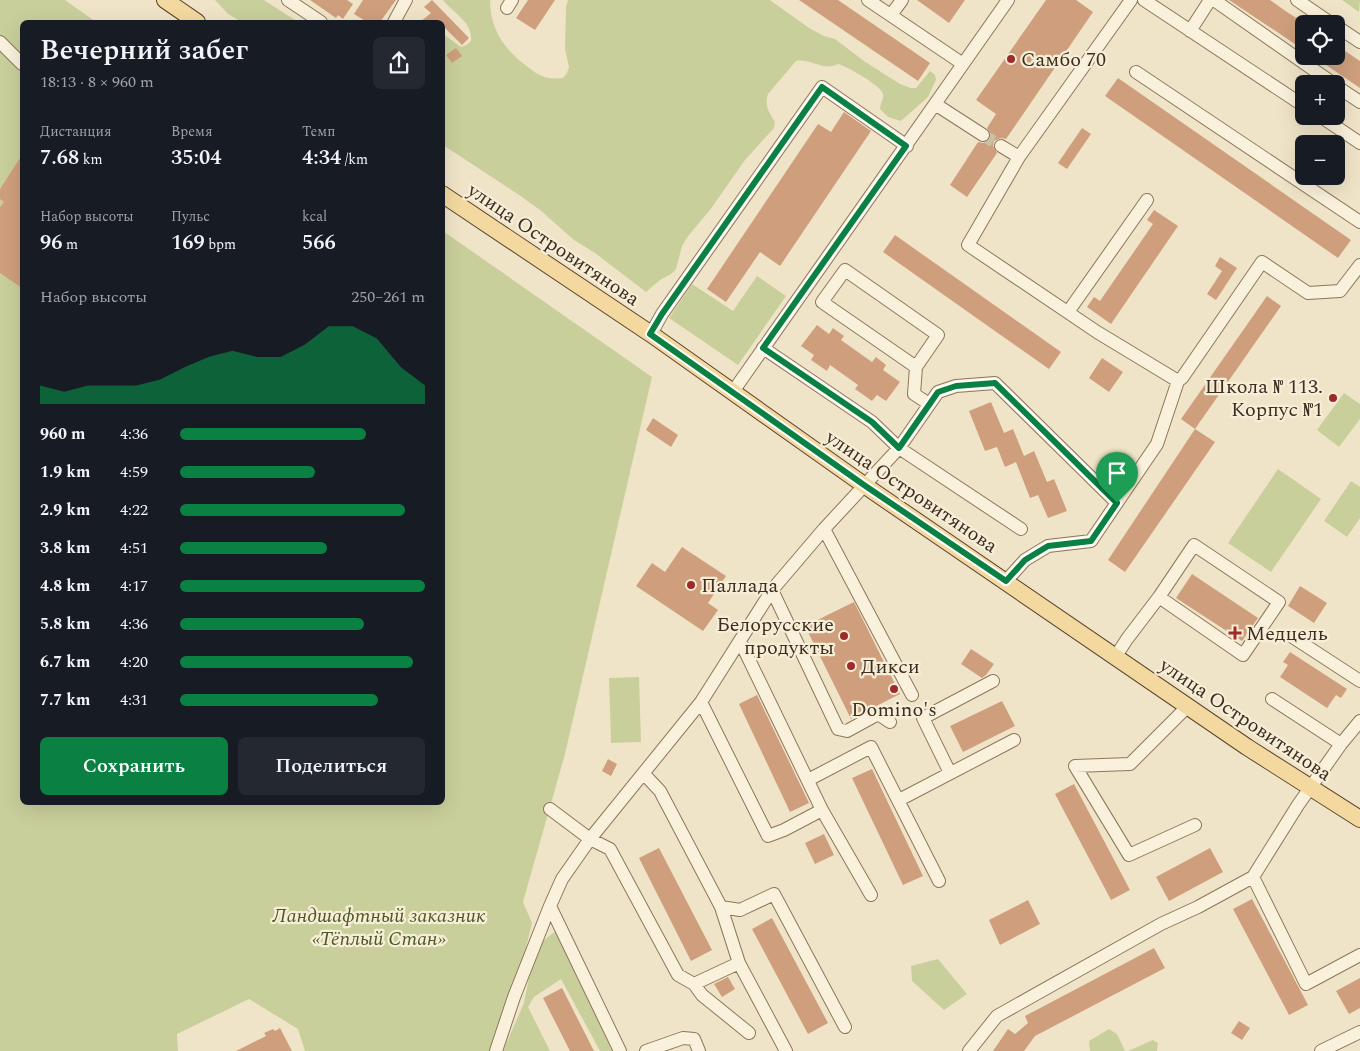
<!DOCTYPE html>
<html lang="ru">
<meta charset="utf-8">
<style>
:root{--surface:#171b24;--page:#242831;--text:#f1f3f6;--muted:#9ea1a6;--accent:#0b8043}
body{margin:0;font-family:Spectral,serif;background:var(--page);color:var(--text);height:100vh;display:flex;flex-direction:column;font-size:19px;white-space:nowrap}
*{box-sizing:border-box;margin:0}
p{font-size:16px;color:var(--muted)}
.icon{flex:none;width:28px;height:28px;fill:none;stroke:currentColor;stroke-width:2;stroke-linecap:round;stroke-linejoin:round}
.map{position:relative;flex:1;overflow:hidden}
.sheet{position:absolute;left:20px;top:20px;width:425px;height:785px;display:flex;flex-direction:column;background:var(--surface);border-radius:8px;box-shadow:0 5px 20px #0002}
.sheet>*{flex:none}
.tools{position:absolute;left:1295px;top:15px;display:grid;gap:10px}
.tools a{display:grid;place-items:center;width:50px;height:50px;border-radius:8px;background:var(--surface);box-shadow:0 5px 20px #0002;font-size:25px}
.pin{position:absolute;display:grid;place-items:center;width:42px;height:42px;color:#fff;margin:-51px -21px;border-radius:50% 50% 50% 0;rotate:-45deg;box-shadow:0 0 5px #0007}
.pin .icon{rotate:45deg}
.round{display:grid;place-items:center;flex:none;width:52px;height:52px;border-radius:8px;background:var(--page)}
.summary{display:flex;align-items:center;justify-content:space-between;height:85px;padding:0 20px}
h1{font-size:28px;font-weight:600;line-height:38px}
.metrics{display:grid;grid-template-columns:repeat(3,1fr);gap:8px;height:85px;padding:5px 20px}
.metrics div{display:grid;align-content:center}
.metrics b{font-size:21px;font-weight:600}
.metrics small{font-size:14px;font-weight:400}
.metrics p{font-size:14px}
.chart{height:140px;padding:10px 20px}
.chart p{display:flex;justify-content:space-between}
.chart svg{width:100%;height:90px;margin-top:5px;fill:var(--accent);opacity:.7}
.cta{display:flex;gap:10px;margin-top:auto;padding:10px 20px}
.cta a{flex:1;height:58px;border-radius:8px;background:var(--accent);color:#fff;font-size:20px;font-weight:600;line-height:58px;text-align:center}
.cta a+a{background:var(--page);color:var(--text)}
ul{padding:0 20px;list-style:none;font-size:16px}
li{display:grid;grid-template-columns:80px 60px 1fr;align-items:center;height:38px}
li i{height:12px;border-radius:6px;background:var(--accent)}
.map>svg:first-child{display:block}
.green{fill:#c9cf9b}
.building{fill:#cf9f7d}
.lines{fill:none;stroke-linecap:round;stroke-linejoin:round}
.minor-tunnel{stroke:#ccc0a6;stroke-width:12;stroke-dasharray:12 6;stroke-linecap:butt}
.minor-casing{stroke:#8d765c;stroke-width:14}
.major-casing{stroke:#5b4430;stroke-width:18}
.minor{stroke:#faf1dc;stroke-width:12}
.major{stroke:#f3d9a0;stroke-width:16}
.route-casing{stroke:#fff;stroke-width:10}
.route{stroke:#0b8043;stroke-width:6}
.poi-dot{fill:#9e2a2b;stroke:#f7eed8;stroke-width:2}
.labels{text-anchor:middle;stroke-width:4.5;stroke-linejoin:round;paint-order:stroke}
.poi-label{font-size:20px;fill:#3d2e20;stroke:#f7eed8;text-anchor:start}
.street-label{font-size:20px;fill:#3d2e20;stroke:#f7eed8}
.park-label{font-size:20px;font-style:italic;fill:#4d5a26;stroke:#f7eed8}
</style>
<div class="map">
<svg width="1360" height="1051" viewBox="0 0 1360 1051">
<rect width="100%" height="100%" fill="#f0e4c8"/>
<path class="green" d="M0,0H65L96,22H22V802H442L443,231L652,377L565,754L523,902L532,923L514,997L492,1051H305L298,1029L249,999L177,1034L178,1051H0Z
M215,0H264L298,22H242L228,14Z
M443,0H490C490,27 503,48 524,64C538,75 544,80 563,78L567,73L569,67L565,49L566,7L568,0H770L809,28L824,36L835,39L864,61L900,84L911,88H916L930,71L935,75L936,80L928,97L901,121L888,117L880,109C880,104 884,98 883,94C882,86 846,66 838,64C823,72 811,58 796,61L768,94C764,106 769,112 775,122L774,128L745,160L710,210L689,235L682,246L676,269L671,274L660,280L646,292L595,253L574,240L540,210L519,195L443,145V34L461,47L466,45L471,41C473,22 454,14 443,0Z
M1342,0H1360L1359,12Z
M757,276L786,296L738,365L669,318L692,284L733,311Z
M1344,393L1360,404V419L1339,447L1317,430Z
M1278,469L1321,499L1271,572L1228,543Z
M1351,481L1360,487V518L1347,537L1324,521Z
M639,677L641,742L611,743L609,678Z
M557,930L612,1051H600L561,979L534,997L528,1007L550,1051H503L524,1003L535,947Z
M938,959L967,994L944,1010L912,981L911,966Z
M1109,1029L1117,1034L1125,1051H1090L1089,1041Z
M1153,1040L1158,1043L1157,1051H1128Z"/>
<path class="building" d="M310,0H347L353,4L343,19L338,15L336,18Z
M363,0H396L380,22H367L354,14Z
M432,0L469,38L462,45L442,25V22H420L431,13L424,7Z
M528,0H555L535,30L516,18Z
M799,0H838L930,63L918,81Z
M917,0H965L949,23Z
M1046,0H1076L1093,12L1006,139L1001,138L994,141L993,146L997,153L967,197L950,185L978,142L983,143L990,140L991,135L987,128L996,114L976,100Z
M1229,0H1270L1287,12L1304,23V50Z
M1336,45L1360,61V88L1313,56H1336Z
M456,48L462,56L452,63L446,55Z
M1118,78L1351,240L1338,258L1105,96Z
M844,112L871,131L780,266L760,252L726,302L707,289L818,124L831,132Z
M1082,128L1091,134L1067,169L1058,163Z
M22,155V288L0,273V207L4,202L0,199V189Z
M1154,210L1178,226L1111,324L1087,307L1094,297L1100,301L1153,224L1147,220Z
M895,235L1061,352L1049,369L883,252Z
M1220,257L1237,268L1216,300L1207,294L1222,271L1215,266Z
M1267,296L1281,306L1195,429L1181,419Z
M817,325L829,334L833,328L844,336L841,340L872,362L876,357L886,365L883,370L900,382L886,401L877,395L872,401L855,389L858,385L830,365L827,371L811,360L814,355L801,346Z
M1102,358L1123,372L1109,392L1089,378Z
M991,402L1004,433L1013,429L1024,456L1034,451L1047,482L1054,479L1067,511L1048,518L1038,495L1030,498L1016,462L1005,467L997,447L985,451L969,411Z
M653,418L678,435L671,447L646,430Z
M1195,429L1215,442L1125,572L1108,560Z
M682,547L726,576L708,603L718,610L703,631L636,586L652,563L665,572Z
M1192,574L1258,618L1242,641L1176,598Z
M1300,586L1327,603L1314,623L1288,606Z
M854,602L900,694L851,719L805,626Z
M971,649L994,664L986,675L982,678L961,664Z
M1290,652L1347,689L1341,698L1336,695L1327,708L1280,677L1288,665L1283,662Z
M757,695L809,803L790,812L739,704Z
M1002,701L1015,726L963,752L950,726Z
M608,759L617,764L611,776L602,771Z
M872,769L923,876L903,885L852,778Z
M1074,784L1130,890L1111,900L1055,794Z
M824,834L834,855L815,864L805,843Z
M659,848L712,950L691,961L639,858Z
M1210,848L1223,872L1169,901L1156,877Z
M1252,899L1308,1005L1289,1015L1233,909Z
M1028,900L1040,924L1000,945L989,920Z
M772,918L828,1023L808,1034L752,929Z
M1154,948L1165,968L1035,1036L1024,1051H993L1008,1029L1015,1034L1028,1023L1025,1016Z
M728,977L735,989L722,997L714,984Z
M1360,978V1008L1349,1014L1336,991Z
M562,988L594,1051H570L543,998Z
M1239,1021L1250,1028L1242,1040L1231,1033Z
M280,1028L292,1051H236L266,1036L264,1033L273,1029L275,1031Z"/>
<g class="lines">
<path class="minor-tunnel" d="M983,135L1001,146"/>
<defs>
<path id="minor" d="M288,0L321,22
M868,0L963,64
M1144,0L1304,106
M1214,0L1334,84
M1297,0L1332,24
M507,8L512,0
M891,15L902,0
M394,22L406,0
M1336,26L1360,42
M1190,31L1210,0
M0,42L22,64
M1136,72L1360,222
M1336,86L1360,102
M935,104L983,135
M1320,116L1360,143
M1001,146L1019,157
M1068,312L1147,200
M651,334L662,314L822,87L907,146
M763,348L872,422L899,448L1021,529
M916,367L938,335L845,270L822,302L916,367L914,394L929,404
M1178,381L1182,378L1262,262L1308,293L1340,291L1360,265
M732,393L1008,0
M824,529L912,695
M1006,581L1025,560L1048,546L1091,541L1157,444L1178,381L1097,332L968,245L1019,157L1131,0
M772,590L838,729L847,731L878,714L890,722
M1291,636L1360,681
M740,641L822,810L871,895
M1116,656L1127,639L1159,597L1194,545L1279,602L1243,655L1159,597
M1272,699L1341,744
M701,702L768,836L784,830L822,810
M1188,706L1130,764L1075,766L1129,855L1195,825
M950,773L923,718L993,681
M644,774L660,791L721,907L740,910L774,894L845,1027
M808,780L871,747L939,881
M899,800L1014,740
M550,809L590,839L610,849L678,975L694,984L739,963
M1253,877L1306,984L1360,955
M721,907L739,963L786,1051
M694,984L702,995L749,1033
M496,1051L514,997L550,906
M620,1051L550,906L562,879L590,839L701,702L772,590L824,529L899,448L938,392L956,386L995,383L1117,503
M646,1051L683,1038L694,1039L699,1051
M969,1051L997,1016L1161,924L1198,907L1253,877L1298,805L1341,744L1360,721
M1321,1051L1360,1032"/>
<path id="major" d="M165,0L197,22
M442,194L651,334L864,485L1247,747L1360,819"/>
</defs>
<use href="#minor" class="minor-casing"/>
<use href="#major" class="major-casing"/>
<use href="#minor" class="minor"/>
<use href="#major" class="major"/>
</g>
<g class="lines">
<defs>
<path id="route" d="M822,87L906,146L763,348L872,422L899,448L938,392L956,386L995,383L1117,503L1091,541L1048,546L1025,560L1006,581L864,485L650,334L662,314Z"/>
</defs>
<use href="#route" class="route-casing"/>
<use href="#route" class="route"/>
</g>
<g class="poi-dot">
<circle cx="1011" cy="59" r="5"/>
<circle cx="1333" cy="398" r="5"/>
<circle cx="691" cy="585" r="5"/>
<path d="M1232.5 625.5h5v5h5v5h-5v5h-5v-5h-5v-5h5z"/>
<circle cx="844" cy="636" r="5"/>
<circle cx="851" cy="666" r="5"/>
<circle cx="894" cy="689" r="5"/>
</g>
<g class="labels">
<g class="poi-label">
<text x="1021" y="66">Самбо 70</text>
<text x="1323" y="393" text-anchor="end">Школа № 113.<tspan x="1323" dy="23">Корпус №1</tspan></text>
<text x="701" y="592">Паллада</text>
<text x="834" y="631" text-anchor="end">Белорусские<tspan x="834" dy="23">продукты</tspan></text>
<text x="1246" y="640">Медцель</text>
<text x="861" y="673">Дикси</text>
<text x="894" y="716" text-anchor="middle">Domino's</text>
</g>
<g class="street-label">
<text transform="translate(554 244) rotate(34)" y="7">улица Островитянова</text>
<text transform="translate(912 491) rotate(34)" y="7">улица Островитянова</text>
<text transform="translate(1246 719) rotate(34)" y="7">улица Островитянова</text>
</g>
<g class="park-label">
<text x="379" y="922">Ландшафтный заказник<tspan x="379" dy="23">«Тёплый Стан»</tspan></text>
</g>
</g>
</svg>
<div class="tools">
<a><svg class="icon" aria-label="locate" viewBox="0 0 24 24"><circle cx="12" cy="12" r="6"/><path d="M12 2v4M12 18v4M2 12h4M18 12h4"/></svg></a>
<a>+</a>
<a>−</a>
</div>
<div class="pin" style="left:1117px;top:503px;background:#1e9e55"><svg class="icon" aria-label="arrive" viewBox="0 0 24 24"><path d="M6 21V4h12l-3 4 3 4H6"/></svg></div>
<section class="sheet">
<div class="summary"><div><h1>Вечерний забег</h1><p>18:13 · 8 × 960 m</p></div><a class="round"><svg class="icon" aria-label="share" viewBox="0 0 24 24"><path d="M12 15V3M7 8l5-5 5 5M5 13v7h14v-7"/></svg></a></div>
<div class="metrics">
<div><p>Дистанция</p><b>7.68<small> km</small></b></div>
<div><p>Время</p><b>35:04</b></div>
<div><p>Темп</p><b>4:34<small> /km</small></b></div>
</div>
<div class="metrics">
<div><p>Набор высоты</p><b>96<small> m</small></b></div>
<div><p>Пульс</p><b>169<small> bpm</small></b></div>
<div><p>kcal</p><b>566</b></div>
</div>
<div class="chart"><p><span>Набор высоты</span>250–261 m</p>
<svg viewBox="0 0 160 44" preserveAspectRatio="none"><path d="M0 44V35L10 38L20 35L30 35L40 35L50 32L60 26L70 21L80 18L90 21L100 21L110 15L120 6L130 6L140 12L150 26L160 35V44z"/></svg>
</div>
<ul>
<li><b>960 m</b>4:36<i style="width:76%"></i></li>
<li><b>1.9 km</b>4:59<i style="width:55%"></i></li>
<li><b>2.9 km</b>4:22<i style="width:92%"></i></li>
<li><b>3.8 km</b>4:51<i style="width:60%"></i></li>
<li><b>4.8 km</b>4:17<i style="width:100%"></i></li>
<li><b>5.8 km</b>4:36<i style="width:75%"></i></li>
<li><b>6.7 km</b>4:20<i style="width:95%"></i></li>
<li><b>7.7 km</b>4:31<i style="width:81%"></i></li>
</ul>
<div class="cta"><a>Сохранить</a><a>Поделиться</a></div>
</section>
</div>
